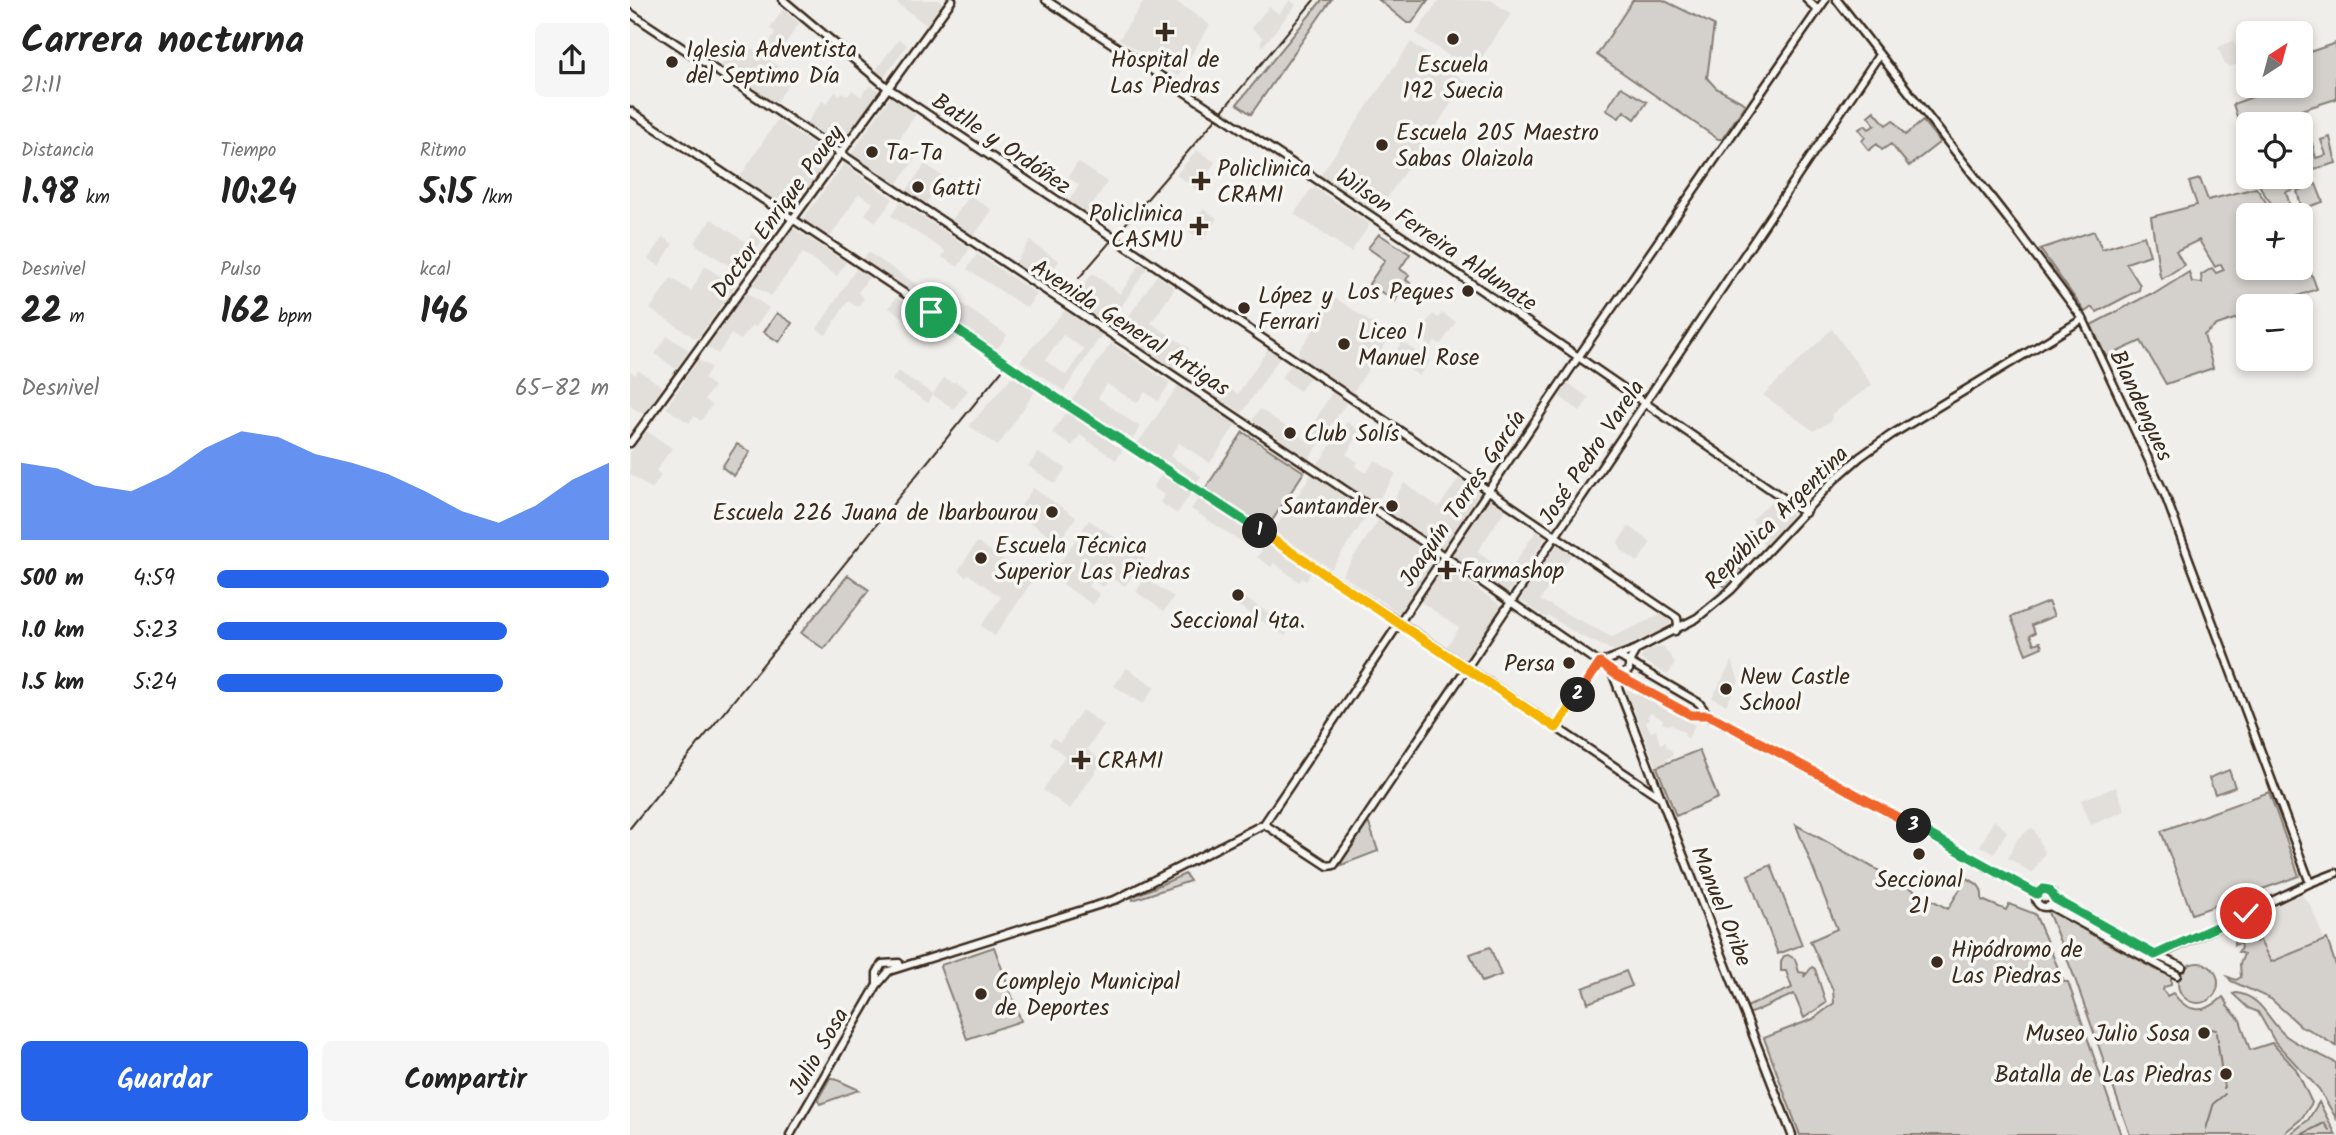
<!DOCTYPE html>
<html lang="es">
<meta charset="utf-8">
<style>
:root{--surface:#fff;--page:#f6f6f6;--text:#222;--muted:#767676;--accent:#2563eb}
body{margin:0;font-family:Kalam,sans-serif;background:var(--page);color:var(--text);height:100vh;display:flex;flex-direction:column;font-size:26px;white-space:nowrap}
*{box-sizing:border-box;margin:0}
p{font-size:23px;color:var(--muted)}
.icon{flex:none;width:38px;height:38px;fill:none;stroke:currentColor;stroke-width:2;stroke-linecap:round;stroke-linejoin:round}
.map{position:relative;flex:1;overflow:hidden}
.side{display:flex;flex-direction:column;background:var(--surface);width:630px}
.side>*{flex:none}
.needle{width:46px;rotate:36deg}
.fabs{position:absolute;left:1606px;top:21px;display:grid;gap:14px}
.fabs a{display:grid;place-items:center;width:77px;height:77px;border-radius:10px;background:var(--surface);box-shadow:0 4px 10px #0003;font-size:35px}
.pin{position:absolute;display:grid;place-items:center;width:60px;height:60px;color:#fff;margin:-30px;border:4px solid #fff;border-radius:50%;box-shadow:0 2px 7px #0007}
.km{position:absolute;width:35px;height:35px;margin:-18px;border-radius:50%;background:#222;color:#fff;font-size:19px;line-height:35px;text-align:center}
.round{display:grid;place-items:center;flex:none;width:74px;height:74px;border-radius:10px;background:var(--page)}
.summary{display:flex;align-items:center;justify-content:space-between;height:119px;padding:0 21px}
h1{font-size:38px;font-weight:700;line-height:52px}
.figures{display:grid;grid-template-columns:repeat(3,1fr);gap:10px;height:119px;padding:7px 21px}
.figures div{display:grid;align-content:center}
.figures b{font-size:35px;font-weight:700}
.figures small{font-size:19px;font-weight:400}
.figures p{font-size:19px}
.chart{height:196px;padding:14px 21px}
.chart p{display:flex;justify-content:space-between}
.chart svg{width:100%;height:126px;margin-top:7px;fill:var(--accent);opacity:.7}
.button{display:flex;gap:14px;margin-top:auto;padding:14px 21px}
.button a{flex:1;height:80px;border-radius:10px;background:var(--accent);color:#fff;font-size:28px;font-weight:700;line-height:80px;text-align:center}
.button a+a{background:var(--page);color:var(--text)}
ul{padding:0 21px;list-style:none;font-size:23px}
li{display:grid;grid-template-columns:112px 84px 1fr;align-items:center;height:52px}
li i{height:18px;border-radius:9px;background:var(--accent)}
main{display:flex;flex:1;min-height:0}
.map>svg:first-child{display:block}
.built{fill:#e2dfdb;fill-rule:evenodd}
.green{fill:#d4d1cc;stroke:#887e75;stroke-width:2}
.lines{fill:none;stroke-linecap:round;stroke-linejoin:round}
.stream{stroke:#81766d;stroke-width:2}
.minor-casing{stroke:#3b2a1e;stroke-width:11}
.minor{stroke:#f6f6f2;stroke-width:6}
.rail{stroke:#3b2a1e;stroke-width:2}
.minor-bridge-casing{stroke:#3b2a1e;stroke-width:11;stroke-linecap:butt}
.minor-bridge{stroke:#f6f6f2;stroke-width:6}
.split-1-casing{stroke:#fff;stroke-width:14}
.split-2-casing{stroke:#fff;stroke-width:14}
.split-3-casing{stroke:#fff;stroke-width:14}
.split-4-casing{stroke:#fff;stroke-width:14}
.split-1{stroke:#22a559;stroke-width:9}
.split-2{stroke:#f5b400;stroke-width:9}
.split-3{stroke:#f0652b;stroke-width:9}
.split-4{stroke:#22a559;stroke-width:9}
.poi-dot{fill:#3b2a1e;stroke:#f6f6f2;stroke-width:2.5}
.labels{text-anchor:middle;stroke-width:7;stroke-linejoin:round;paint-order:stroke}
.poi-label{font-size:23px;fill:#3b2a1e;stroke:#f6f6f2;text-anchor:start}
.street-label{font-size:23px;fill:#3b2a1e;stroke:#f6f6f2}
</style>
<main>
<section class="side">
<div class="summary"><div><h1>Carrera nocturna</h1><p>21:11</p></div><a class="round"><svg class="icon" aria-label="share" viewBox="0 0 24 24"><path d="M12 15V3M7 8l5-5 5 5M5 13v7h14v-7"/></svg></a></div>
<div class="figures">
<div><p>Distancia</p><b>1.98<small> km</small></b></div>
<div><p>Tiempo</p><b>10:24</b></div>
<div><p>Ritmo</p><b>5:15<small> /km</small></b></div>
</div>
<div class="figures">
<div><p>Desnivel</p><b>22<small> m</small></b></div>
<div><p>Pulso</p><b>162<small> bpm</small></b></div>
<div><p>kcal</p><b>146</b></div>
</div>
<div class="chart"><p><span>Desnivel</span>65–82 m</p>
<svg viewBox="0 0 160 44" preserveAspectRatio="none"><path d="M0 44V17L10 19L20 25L30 27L40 21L50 12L60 6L70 8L80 14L90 17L100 21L110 27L120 34L130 38L140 32L150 23L160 17V44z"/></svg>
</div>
<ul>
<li><b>500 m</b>4:59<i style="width:100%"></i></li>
<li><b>1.0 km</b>5:23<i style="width:74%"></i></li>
<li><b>1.5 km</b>5:24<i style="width:73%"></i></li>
</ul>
<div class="button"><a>Guardar</a><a>Compartir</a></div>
</section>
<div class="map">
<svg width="1706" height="1135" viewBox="0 0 1706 1135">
<rect width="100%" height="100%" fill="#efeeea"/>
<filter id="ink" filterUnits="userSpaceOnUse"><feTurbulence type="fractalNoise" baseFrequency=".0143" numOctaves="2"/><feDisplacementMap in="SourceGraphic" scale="14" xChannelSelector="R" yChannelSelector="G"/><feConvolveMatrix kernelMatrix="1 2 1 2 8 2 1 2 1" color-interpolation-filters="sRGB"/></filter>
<g filter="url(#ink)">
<path class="built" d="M269,0H308L313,3L296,25L267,3Z
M515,0H544L580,25L548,76L489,39Z
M660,0L666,5L633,46L630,44L633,38L621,28L639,7L649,14Z
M809,0H861L881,14L842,72L786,33Z
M153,9L169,23L150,52L138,45L145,32L140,28Z
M107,39L164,77L147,101L143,102L92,68L91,65Z
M269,39L277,45L255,76L252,77L245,71Z
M1603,41L1605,46L1608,45L1614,62L1599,67L1595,65L1588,47Z
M781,42L836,82L746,214L690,176Z
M241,85L250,92L208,148L176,124L192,101L197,104L205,92L210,95L212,92L218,96L222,90L232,97L233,92Z
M261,96L286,114L265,145L285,159L267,184L221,154Z
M147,120L201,157L161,215L108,180Z
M567,150L585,162L567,189L546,175Z
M448,162L477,182L458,212H454L438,202L449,185L438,177Z
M214,164L263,199L246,222L235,214L243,203L229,194L198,240L172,224L171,221Z
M295,164L314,177L296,204L277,190Z
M685,188L740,224L721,252L664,214L681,189Z
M340,195L362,210L344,236L322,220Z
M270,202L340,248L328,267L312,257L315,251L261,216Z
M573,209L587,218L573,240L558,231Z
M81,219L116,242L122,233L127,237L129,235L125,231L130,220L142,229L108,271L66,245L65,242Z
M161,227L216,262L207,276L173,253L141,296L123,285Z
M33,237L43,244L29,266L18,259Z
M400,241L429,261L412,286L383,266Z
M238,252L307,298L299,310L230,264Z
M347,254L407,294L397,308L337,269Z
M510,264L517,268L479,325L441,300L463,273L490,294Z
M75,266L105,286L68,338H65L20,309L41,278L61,291Z
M226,269L239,277L228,293L234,298L228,307L218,301L196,335L187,329Z
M527,275L545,288L521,323L559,348L545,369L489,331Z
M116,292L139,308L126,327L122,325L111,340L101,334L88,354L77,347Z
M319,295L377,335L365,352L307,313Z
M266,297L294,315L286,326L259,308Z
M707,299L761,336L723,392L669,356L668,352L704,300Z
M435,310L472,334L434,391L390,361ZM433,335L454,349L436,375L415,360Z
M812,313L826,322L811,344L805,341L801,347L786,336L803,314L808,318Z
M1202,329L1242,385L1202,414L1201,421L1184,431L1133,395Z
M37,336L59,350L46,369L25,354Z
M772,342L800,361L789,376L761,357Z
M481,343L540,383L528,401L515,392L507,403L477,384L468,398L510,427L501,442L441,401Z
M638,349L650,357L612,413L556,376L564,365L608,394Z
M68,360L81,367L74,379L84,386L75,399L82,405L71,421L64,416L59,423L36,408Z
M661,365L680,377L670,391L651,378Z
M8,370L33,387L14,415L0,406V371L5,375Z
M268,371L303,394L314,378L324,383L325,381L338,390L324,409L303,395L298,403L262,380Z
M384,374L406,390L368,446L339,426Z
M938,383L959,398L950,411L929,396Z
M549,384L607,423L580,463L549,443L540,456L571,476L567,482L508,443Z
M702,392L716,403L679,459L622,420L630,409L674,439Z
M437,411L493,449L486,460L450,435L442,446L422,433Z
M717,422L731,432L716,454L728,462L726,466L736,473L745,460L766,474L745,504L687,465Z
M15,432H18L42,448L26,471L31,475L22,489L0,474V453Z
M408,453L436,468L425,484L398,466Z
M532,474L561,493L547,514L530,502L534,495L523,487Z
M682,474L739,513L701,569L643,531Z
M829,478L849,493L812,549L756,511L774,483L809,507Z
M403,488L446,517L429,542L386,513Z
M569,498L626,535L618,546L561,509Z
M1145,498L1162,514L1137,553L1122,520Z
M862,499L876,509L847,552L878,573L906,531L916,537L879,591L876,592L821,554L858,500Z
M749,519L806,557L769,613L712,575Z
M459,520L515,558L495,586L482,578L473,587L462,580L458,586L470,594L463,605L421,576Z
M999,526L1021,542L1008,562L992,551L988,542Z
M347,542L403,580L365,636L351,626L371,597L338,574L336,577L328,571Z
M637,543L681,573L676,581L672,578L669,582L644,563L641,567L627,557Z
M927,544L942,554L910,600L982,637L1032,614L1041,621L1040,627L984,651L947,634L919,616L917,618L891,601L890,599Z
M814,566L873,607L835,663L815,649L829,628L790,601Z
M515,578L544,597L534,611L506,592Z
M604,591L661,628L655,636L598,599Z
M1033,646L1045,663L1038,675L1010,659L1015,651Z
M1102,661L1109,681L1096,705L1082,698Z
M497,668L525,687L513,704L484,686Z
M999,688L1065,725L1058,738L1054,736L1055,733L1040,724L1038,725L1032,723L1033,720L1021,713L1017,716L1019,720L1016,722L1021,732L1026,730L1030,744L1035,742L1038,749H1041L1043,756L1036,759L1038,762L1027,767L996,691Z
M452,710L474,725L457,749L472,762L440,809L413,790L435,756L419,744L423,738L430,742Z
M1486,787L1495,811L1461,825L1451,800Z
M1364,820L1377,831L1364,854L1350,846Z
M1401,828L1404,829L1415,853L1402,873L1378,858L1387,839Z
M1671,894L1681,906L1694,939L1641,962L1618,918Z"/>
<path class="green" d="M692,0H701L621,114L607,104Z
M749,0H798L782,23H777Z
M1003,0H1033L1084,25L1077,78L1086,88L1116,104L1092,139H1088L967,55Z
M1706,43V99L1646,118L1648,124H1619L1618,151L1603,104L1636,92L1635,86H1671V55Z
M991,87L1017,102L1005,119L994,111L989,118L976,110Z
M1244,111L1256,125L1263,120L1275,135L1293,121L1310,142L1279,166L1261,144L1252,150L1247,144L1239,150L1232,141L1235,137L1229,129L1235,125L1239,129L1245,125L1238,116Z
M1700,137L1706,163L1671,173V146L1682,143L1686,158L1696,155L1691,140Z
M1625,177H1659L1664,189L1656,192L1662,212L1656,214C1641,208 1632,191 1625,177Z
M1570,179L1578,200L1626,188L1645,215H1619V268H1671V246L1687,289L1641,306H1619V314L1587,325L1574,335L1583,368L1536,384L1511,341L1476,357L1461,325L1520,294H1524L1559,272L1562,282L1572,283L1571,275L1582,268L1586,273L1594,270L1591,264L1585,267L1569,240L1546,251L1554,265L1532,279L1530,276L1521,217L1567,205L1559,182Z
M1686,184L1693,202L1672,209L1667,191Z
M1464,231L1472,249L1514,236L1520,255L1496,263L1510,285L1509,290L1467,312L1462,307L1455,312L1410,249Z
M749,234L780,254L770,269L779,275L776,280L780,283L776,288L773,286L765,301L739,284L755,260L738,248Z
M147,313L162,323L149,342L134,332Z
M613,432L674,472L634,533L573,492Z
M107,444L120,452L104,476L92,467Z
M1099,560L1114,572L1097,588L1080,575Z
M218,575L239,590L194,649L171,633Z
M1418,602L1424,616L1402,625L1405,633L1400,635L1404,644L1410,642L1412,647L1396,654L1381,617Z
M1069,750L1088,798L1046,816L1027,767Z
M1599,770L1605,787L1585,794L1579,778Z
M1639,792L1669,876L1562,914L1531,831Z
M737,824H739L748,851L709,866Z
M1166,825L1318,909L1337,878C1348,884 1353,887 1352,900L1376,910L1379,904L1405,914L1434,982H1438L1491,1135H1170L1134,1038L1183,1019L1204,1003L1203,990L1180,941L1207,929Z
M1141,865L1172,945L1148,954L1118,875Z
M555,874L560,881L503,900L502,897Z
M1422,910L1464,936L1467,933L1470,935L1469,939L1511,961L1515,960L1513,963L1533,973L1536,971L1541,974V985L1534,987L1533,990L1537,996L1543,993C1558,1014 1575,1014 1593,997L1598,1004L1597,1006L1610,1020L1620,1050L1642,1043L1666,1069L1682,1103L1671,1119L1652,1135H1500L1444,976L1418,912Z
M1616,937L1617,940L1619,938H1624L1626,942L1629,939L1641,962L1697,939L1706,966V1046L1678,1029L1673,1028L1641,999L1601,981L1598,977L1606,980L1611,977L1610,964L1614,954L1608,952L1611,948L1610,943L1604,945V942L1606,939L1611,940Z
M364,947L391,1021L337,1039L310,967L311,965Z
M860,947L871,975L852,982L840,954Z
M1158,955L1165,959L1169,972L1175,973L1174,977L1182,967L1185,969L1196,1003L1174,1018L1164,994L1119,1014L1116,1007L1162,988L1156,971H1151V961L1154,956Z
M1548 983a20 20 0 1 1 40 0a20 20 0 1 1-40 0Z
M996,971L1002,986L958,1003L953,988Z
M1606,993C1632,996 1638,1021 1656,1036C1671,1047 1690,1054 1706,1063V1118L1689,1089L1645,1042L1628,1012L1618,1008L1603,994Z
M200,1078H203L229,1090L190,1104L188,1099Z
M1689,1102L1706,1135H1659L1678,1120Z"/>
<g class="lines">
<path class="stream" d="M1581,1029L1586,1030
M1587,1033L1588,1041
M1588,1045L1594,1088
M1576,1129L1584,1103L1595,1094
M1576,1135V1133
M1671,1135L1694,1123L1699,1130"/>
<defs>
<path id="minor" d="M153,0L258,88L475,232
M416,0L582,110
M1177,0L1188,10
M1207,0L1385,228L1453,319L1535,495L1680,883
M0,13L814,556L985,674L1061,715H1078L1087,719L1407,894
M0,111L301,311L434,403L769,622L1030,797
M592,116L816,266L1175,513
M487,240L1047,618L1048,625L1045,631
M0,443L322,0
M990,657L1069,703L1078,715
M982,672L1162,1135
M988,689L991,676L999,670V662L1006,650
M926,728L970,663L1007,649L1067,618L1101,590L1205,479L1230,457L1261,435L1453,319
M634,824L698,866L704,865L1249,55
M1406 898a9 9 0 1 1 18 0a9 9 0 1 1-18 0Z
M1425,899L1525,955L1552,967
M1420,906L1547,975
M1518,960L1680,883L1706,873
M247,985V973L252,964L269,963
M160,1135L247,985L259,971L487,899L634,824L949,356L1195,0"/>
</defs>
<use href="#minor" class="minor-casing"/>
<use href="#minor" class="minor"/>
<path class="rail" d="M449,278L568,140L684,0
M0,828L372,370"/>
<defs>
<path id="minor-bridge" d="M582,110L592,116
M475,232L487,240"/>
</defs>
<use href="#minor-bridge" class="minor-bridge-casing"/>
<use href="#minor-bridge" class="minor-bridge"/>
</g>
</g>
<g class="lines" filter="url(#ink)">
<defs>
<path id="split-1" d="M301,312L434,403L630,531"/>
<path id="split-2" d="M630,531L926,728L948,695"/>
<path id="split-3" d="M948,695L970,663L985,674L1061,715H1078L1087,719L1284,826"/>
<path id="split-4" d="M1284,826L1407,894L1413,889L1419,890L1425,899L1525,955L1616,913"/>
</defs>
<use href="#split-1" class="split-1-casing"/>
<use href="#split-2" class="split-2-casing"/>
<use href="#split-3" class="split-3-casing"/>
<use href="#split-4" class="split-4-casing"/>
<use href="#split-1" class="split-1"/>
<use href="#split-2" class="split-2"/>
<use href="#split-3" class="split-3"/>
<use href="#split-4" class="split-4"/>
</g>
<g class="poi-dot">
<path d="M531.5 21.5h7v7h7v7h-7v7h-7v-7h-7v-7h7z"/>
<circle cx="823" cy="39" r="7"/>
<circle cx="42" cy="62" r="7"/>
<circle cx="752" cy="145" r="7"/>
<circle cx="242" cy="152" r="7"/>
<path d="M567.5 170.5h7v7h7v7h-7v7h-7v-7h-7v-7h7z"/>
<circle cx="288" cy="187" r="7"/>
<path d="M565.5 215.5h7v7h7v7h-7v7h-7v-7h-7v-7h7z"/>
<circle cx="838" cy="291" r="7"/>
<circle cx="614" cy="308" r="7"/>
<circle cx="714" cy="344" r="7"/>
<circle cx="660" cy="433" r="7"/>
<circle cx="762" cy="506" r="7"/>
<circle cx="422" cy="512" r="7"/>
<circle cx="351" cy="558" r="7"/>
<path d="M813.5 559.5h7v7h7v7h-7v7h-7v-7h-7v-7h7z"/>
<circle cx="608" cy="595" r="7"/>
<circle cx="939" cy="663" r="7"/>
<circle cx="1096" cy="689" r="7"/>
<path d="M447.5 749.5h7v7h7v7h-7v7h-7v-7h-7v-7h7z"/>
<circle cx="1289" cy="854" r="7"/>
<circle cx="1307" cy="962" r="7"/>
<circle cx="351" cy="994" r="7"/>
<circle cx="1574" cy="1033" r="7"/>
<circle cx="1596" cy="1074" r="7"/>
</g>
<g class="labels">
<g class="poi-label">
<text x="56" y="57">Iglesia Adventista<tspan x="56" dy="26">del Septimo Día</tspan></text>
<text x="535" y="67" text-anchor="middle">Hospital de<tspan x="535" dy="26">Las Piedras</tspan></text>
<text x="823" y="72" text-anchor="middle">Escuela<tspan x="823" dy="26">192 Suecia</tspan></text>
<text x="766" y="140">Escuela 205 Maestro<tspan x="766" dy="26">Sabas Olaizola</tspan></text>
<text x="256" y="160">Ta-Ta</text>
<text x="587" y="176">Policlinica<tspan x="587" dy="26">CRAMI</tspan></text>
<text x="302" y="195">Gatti</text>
<text x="553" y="221" text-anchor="end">Policlinica<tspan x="553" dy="26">CASMU</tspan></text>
<text x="824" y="299" text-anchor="end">Los Peques</text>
<text x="628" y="303">López y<tspan x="628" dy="26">Ferrari</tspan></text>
<text x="728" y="339">Liceo 1<tspan x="728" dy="26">Manuel Rose</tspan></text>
<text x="674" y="441">Club Solís</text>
<text x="748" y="514" text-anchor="end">Santander</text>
<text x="408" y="520" text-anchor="end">Escuela 226 Juana de Ibarbourou</text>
<text x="365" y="553">Escuela Técnica<tspan x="365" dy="26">Superior Las Piedras</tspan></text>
<text x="831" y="578">Farmashop</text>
<text x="608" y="628" text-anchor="middle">Seccional 4ta.</text>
<text x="925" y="671" text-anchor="end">Persa</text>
<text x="1110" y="684">New Castle<tspan x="1110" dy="26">School</tspan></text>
<text x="467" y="768">CRAMI</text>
<text x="1289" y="887" text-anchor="middle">Seccional<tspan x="1289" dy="26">21</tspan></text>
<text x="1321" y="957">Hipódromo de<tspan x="1321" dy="26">Las Piedras</tspan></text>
<text x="365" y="989">Complejo Municipal<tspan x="365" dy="26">de Deportes</tspan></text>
<text x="1560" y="1041" text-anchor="end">Museo Julio Sosa</text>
<text x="1582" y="1082" text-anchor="end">Batalla de Las Piedras</text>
</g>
<g class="street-label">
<text transform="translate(372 143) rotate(34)" y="8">Batlle y Ordóñez</text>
<text transform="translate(147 211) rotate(-54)" y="8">Doctor Enrique Pouey</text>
<text transform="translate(807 239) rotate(34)" y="8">Wilson Ferreira Aldunate</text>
<text transform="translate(501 327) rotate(33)" y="8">Avenida General Artigas</text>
<text transform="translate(1512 405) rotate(65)" y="8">Blandengues</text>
<text transform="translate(961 452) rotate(-56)" y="8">José Pedro Varela</text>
<text transform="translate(832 498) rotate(-56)" y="8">Joaquín Torres García</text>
<text transform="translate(1146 517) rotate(-45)" y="8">República Argentina</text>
<text transform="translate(1092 906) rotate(68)" y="8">Manuel Oribe</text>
<text transform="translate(188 1051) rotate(-60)" y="8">Julio Sosa</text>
</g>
</g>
</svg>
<div class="fabs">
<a><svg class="needle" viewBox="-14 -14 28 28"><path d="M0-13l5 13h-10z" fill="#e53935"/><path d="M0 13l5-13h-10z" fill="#767676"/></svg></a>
<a><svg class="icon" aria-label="locate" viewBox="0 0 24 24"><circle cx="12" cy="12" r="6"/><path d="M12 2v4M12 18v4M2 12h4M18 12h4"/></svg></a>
<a>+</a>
<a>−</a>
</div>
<div class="pin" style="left:301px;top:312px;background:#1e9e55"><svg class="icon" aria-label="arrive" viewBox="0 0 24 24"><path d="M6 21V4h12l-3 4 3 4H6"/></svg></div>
<div class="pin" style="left:1616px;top:913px;background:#d93025"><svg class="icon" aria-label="check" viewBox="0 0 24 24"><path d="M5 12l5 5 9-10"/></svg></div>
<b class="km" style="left:630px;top:531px">1</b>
<b class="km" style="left:948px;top:695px">2</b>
<b class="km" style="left:1284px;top:826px">3</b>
</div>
</main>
